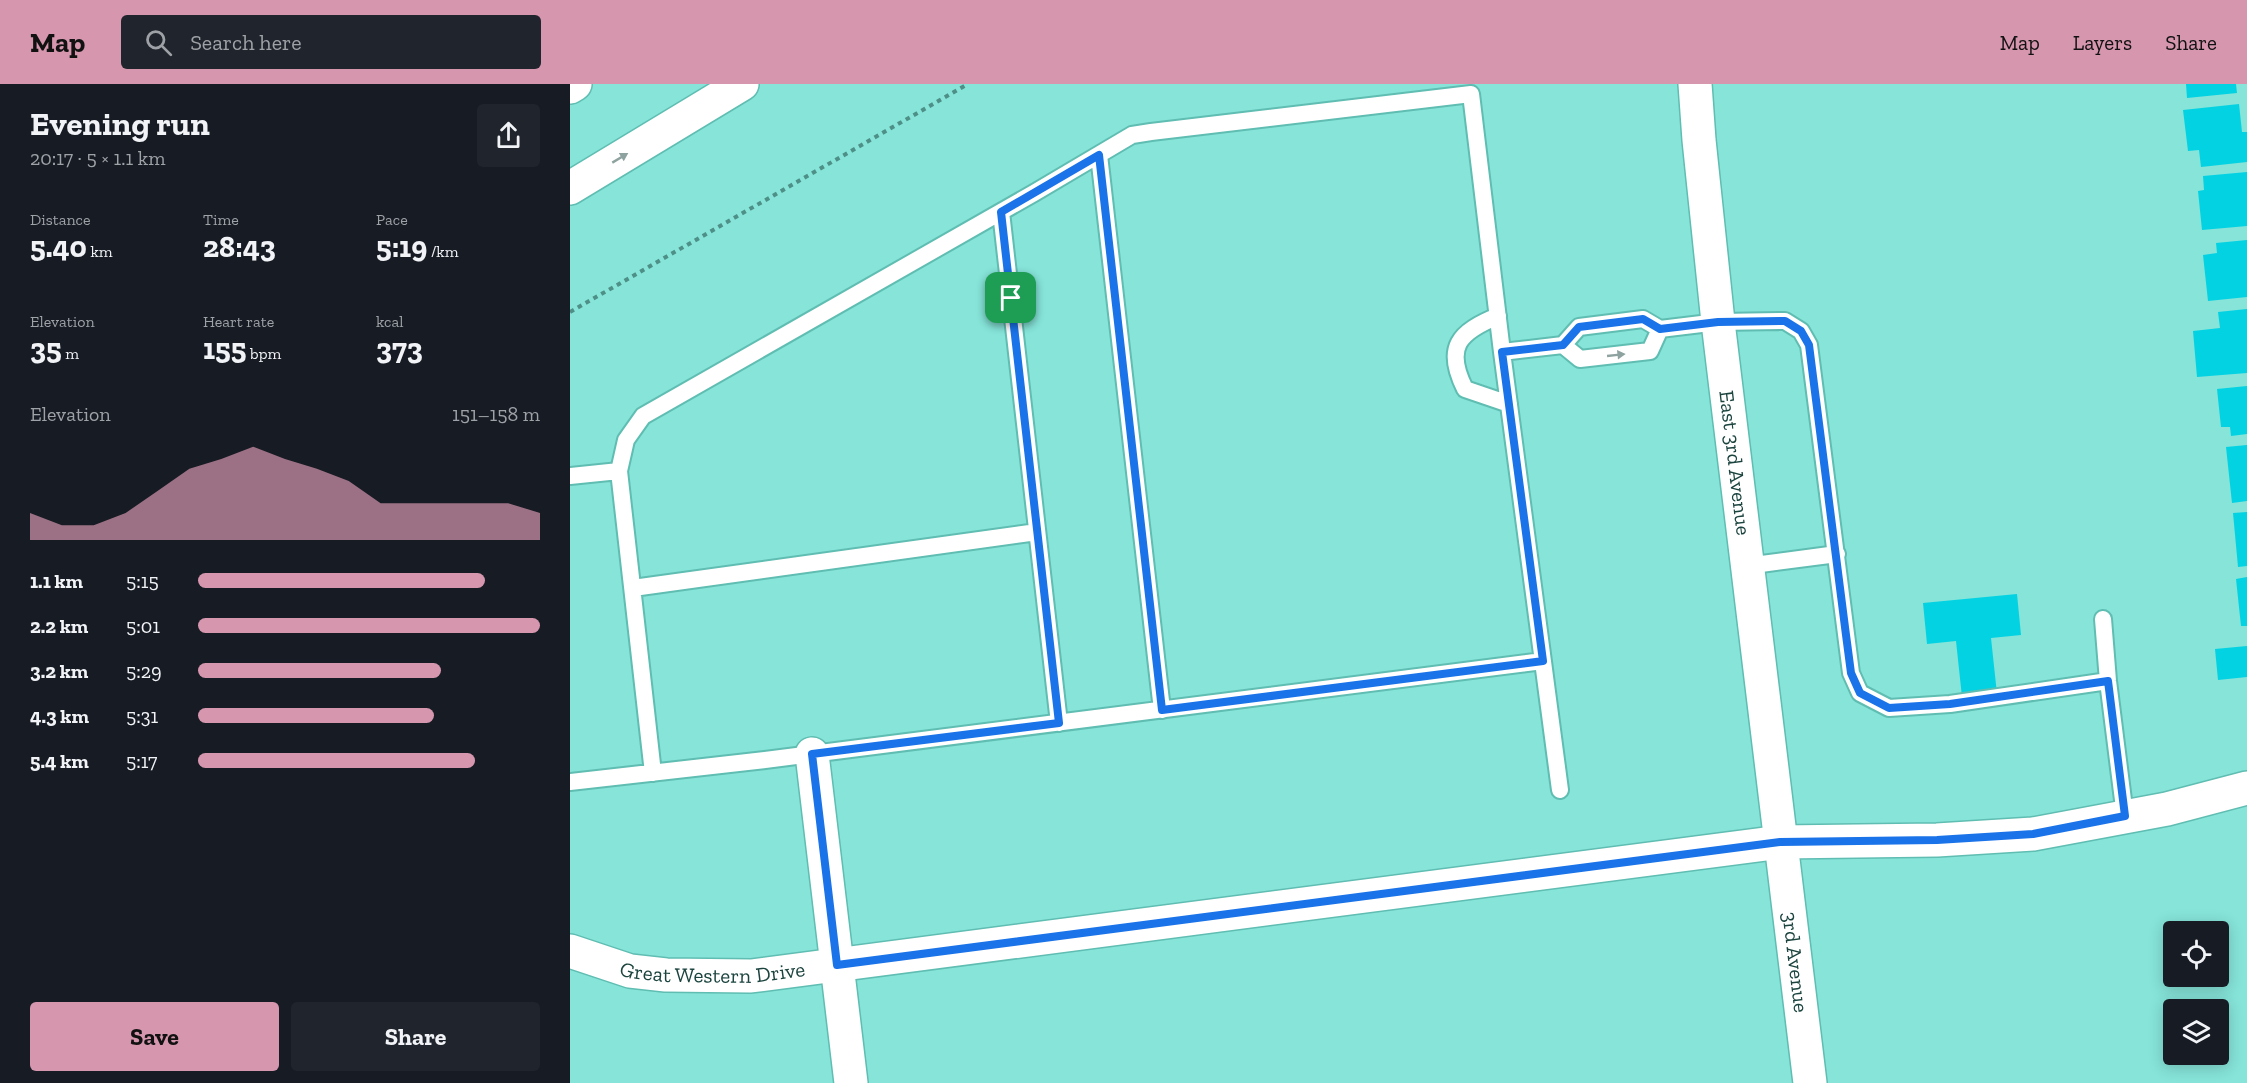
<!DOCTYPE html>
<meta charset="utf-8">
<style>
:root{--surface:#171b24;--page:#20242c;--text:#f1f3f6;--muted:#9ea1a6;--accent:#d596ae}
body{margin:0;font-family:"Zilla Slab",serif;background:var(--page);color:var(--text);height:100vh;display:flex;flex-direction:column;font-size:22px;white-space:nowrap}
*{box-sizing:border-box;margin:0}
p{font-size:20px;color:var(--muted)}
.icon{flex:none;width:33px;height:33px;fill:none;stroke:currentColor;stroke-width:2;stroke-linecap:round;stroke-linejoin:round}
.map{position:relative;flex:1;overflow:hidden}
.details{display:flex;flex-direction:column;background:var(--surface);width:570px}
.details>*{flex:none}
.tools{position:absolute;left:1593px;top:837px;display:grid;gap:12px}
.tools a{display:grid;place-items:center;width:66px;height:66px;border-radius:6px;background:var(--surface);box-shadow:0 3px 15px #0003;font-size:30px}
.pin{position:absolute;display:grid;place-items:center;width:51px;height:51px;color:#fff;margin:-26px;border-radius:12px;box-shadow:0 3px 9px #0006}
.round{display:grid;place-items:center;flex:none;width:63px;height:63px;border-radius:6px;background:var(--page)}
.overview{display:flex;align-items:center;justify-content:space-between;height:102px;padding:0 30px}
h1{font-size:33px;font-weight:700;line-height:45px}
.stats{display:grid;grid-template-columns:repeat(3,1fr);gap:9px;height:102px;padding:6px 30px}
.stats div{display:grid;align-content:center}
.stats b{font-size:30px;font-weight:700}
.stats small{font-size:16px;font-weight:400}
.stats p{font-size:16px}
.chart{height:168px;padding:12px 30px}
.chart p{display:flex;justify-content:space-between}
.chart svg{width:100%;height:108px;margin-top:6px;fill:var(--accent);opacity:.7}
.primary-button{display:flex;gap:12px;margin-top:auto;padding:12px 30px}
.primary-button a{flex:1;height:69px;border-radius:6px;background:var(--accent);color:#111;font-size:24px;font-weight:700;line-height:69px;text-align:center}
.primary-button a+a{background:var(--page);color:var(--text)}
ul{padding:0 30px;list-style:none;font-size:20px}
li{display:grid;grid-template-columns:96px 72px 1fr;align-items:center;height:45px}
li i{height:15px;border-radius:8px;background:var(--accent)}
header{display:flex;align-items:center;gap:36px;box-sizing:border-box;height:84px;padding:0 30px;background:var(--accent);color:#111}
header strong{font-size:28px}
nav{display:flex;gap:33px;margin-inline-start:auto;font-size:21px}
.search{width:420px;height:54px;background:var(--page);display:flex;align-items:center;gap:15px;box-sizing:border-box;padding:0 21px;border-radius:6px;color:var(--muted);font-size:22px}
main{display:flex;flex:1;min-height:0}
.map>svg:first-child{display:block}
.building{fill:#03d2e3}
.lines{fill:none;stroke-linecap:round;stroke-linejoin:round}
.lane-casing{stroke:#5fbdb2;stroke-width:20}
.street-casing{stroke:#5fbdb2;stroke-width:36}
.highway-casing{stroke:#5fbdb2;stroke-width:36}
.path{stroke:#4e8f87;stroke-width:4;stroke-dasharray:4.5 4.5;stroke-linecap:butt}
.lane{stroke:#fff;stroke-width:16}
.street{stroke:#fff;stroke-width:33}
.highway{stroke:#fff;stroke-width:33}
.oneway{fill:#8ea29f}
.route-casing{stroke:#fff;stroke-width:12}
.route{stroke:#1a73e8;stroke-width:8}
.labels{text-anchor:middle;stroke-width:4.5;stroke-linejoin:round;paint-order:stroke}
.street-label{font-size:21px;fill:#1c443f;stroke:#d0fcf5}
</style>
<header>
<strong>Map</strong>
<div class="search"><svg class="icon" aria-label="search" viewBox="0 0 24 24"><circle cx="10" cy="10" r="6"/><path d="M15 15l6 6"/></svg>Search here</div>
<nav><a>Map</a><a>Layers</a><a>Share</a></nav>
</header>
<main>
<section class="details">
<div class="overview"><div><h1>Evening run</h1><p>20:17 · 5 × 1.1 km</p></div><a class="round"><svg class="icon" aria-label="share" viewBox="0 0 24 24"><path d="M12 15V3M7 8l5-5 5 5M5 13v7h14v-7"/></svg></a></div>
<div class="stats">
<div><p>Distance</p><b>5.40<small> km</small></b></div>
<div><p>Time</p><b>28:43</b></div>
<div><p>Pace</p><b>5:19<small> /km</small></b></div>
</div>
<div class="stats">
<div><p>Elevation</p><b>35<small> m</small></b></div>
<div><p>Heart rate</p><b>155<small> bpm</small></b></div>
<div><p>kcal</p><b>373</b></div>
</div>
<div class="chart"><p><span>Elevation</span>151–158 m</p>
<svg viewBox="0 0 160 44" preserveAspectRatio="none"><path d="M0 44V33L10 38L20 38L30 33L40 24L50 15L60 11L70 6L80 11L90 15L100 20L110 29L120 29L130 29L140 29L150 29L160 33V44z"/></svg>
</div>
<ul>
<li><b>1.1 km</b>5:15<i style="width:84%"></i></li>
<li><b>2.2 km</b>5:01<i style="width:100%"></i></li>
<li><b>3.2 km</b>5:29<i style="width:71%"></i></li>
<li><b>4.3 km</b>5:31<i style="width:69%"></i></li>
<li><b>5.4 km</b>5:17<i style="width:81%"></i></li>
</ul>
<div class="primary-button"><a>Save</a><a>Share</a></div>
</section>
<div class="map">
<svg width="1677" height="999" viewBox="0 0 1677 999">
<rect width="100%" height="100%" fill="#86e4d9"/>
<path class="building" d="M1616,0H1666L1667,9L1617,14Z
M1669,20L1672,48H1677V78L1631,83L1629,66L1618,67L1613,26Z
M1677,88V142L1632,146L1628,107L1634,106L1633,92Z
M1677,156V213L1638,217L1633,171L1647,169L1646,159Z
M1677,225V289L1627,293L1623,247L1650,244L1648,228Z
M1677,302V350L1661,352L1660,343H1651L1647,305Z
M1677,361V417L1662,419L1656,363Z
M1677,428V482L1668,483L1663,429Z
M1677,493V542H1671L1666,495Z
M1447,510L1451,551L1421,554L1427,610L1392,613L1386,557L1357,560L1353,519Z
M1677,562V593L1648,596L1645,565Z"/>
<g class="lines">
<defs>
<path id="lane" d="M529,71L592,626
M431,128L489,639
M928,232C889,248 874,263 895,305L939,320
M993,261L1010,275L1080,267L1090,245
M49,387L83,689
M0,392L49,387L56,356L73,332L464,109L562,51L581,48L901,10L932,268
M1176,482L1267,470
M63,504L467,448
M1533,535L1538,597L1555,732
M0,698L195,676L973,577
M990,706L932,268L993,261L1009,243L1073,235L1090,245L1148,238L1215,237L1231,247L1239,261L1281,589L1290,609L1319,624L1380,620L1538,597"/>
<g id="street">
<path id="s1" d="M1125,0L1129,56L1148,238L1240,999"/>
<path d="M242,670L281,999"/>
<path id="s2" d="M0,867L60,887L96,891L181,892L1210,758L1367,756L1463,750L1597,725L1677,704"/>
</g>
<path id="highway" d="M0,3L5,0
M0,104L172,0"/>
</defs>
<use href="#lane" class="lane-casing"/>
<use href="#street" class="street-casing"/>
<use href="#highway" class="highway-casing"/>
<path class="path" d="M0,228L398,0"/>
<use href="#lane" class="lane"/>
<use href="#street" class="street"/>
<use href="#highway" class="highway"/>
</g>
<defs><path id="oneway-solid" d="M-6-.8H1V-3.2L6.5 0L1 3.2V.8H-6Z" transform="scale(1.5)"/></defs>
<g class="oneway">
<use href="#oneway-solid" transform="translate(50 74) rotate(-31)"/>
<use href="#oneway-solid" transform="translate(1046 271) rotate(-6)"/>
</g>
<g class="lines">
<defs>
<path id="route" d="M529,71L592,626L973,577L932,268L993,261L1009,243L1073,235L1090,245L1148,238L1215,237L1231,247L1239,261L1276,551L1281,589L1290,609L1319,624L1380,620L1538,597L1555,732L1463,750L1367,756L1210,758L267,881L242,670L489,639L431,128Z"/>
</defs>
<use href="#route" class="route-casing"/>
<use href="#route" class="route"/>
</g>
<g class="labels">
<g class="street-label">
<text dy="7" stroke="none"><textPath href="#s1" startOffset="381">East 3rd Avenue</textPath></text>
<text dy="7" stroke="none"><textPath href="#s1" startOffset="884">3rd Avenue</textPath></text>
<text dy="7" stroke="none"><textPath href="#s2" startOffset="146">Great Western Drive</textPath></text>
</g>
</g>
</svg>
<div class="tools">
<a><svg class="icon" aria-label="locate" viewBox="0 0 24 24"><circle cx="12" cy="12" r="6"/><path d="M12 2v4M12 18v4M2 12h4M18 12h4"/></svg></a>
<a><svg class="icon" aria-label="layers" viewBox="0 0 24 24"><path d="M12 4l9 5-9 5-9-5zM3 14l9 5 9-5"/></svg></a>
</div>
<div class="pin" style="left:441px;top:214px;background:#1e9e55"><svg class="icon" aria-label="arrive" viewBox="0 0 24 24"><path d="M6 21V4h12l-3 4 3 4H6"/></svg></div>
</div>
</main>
